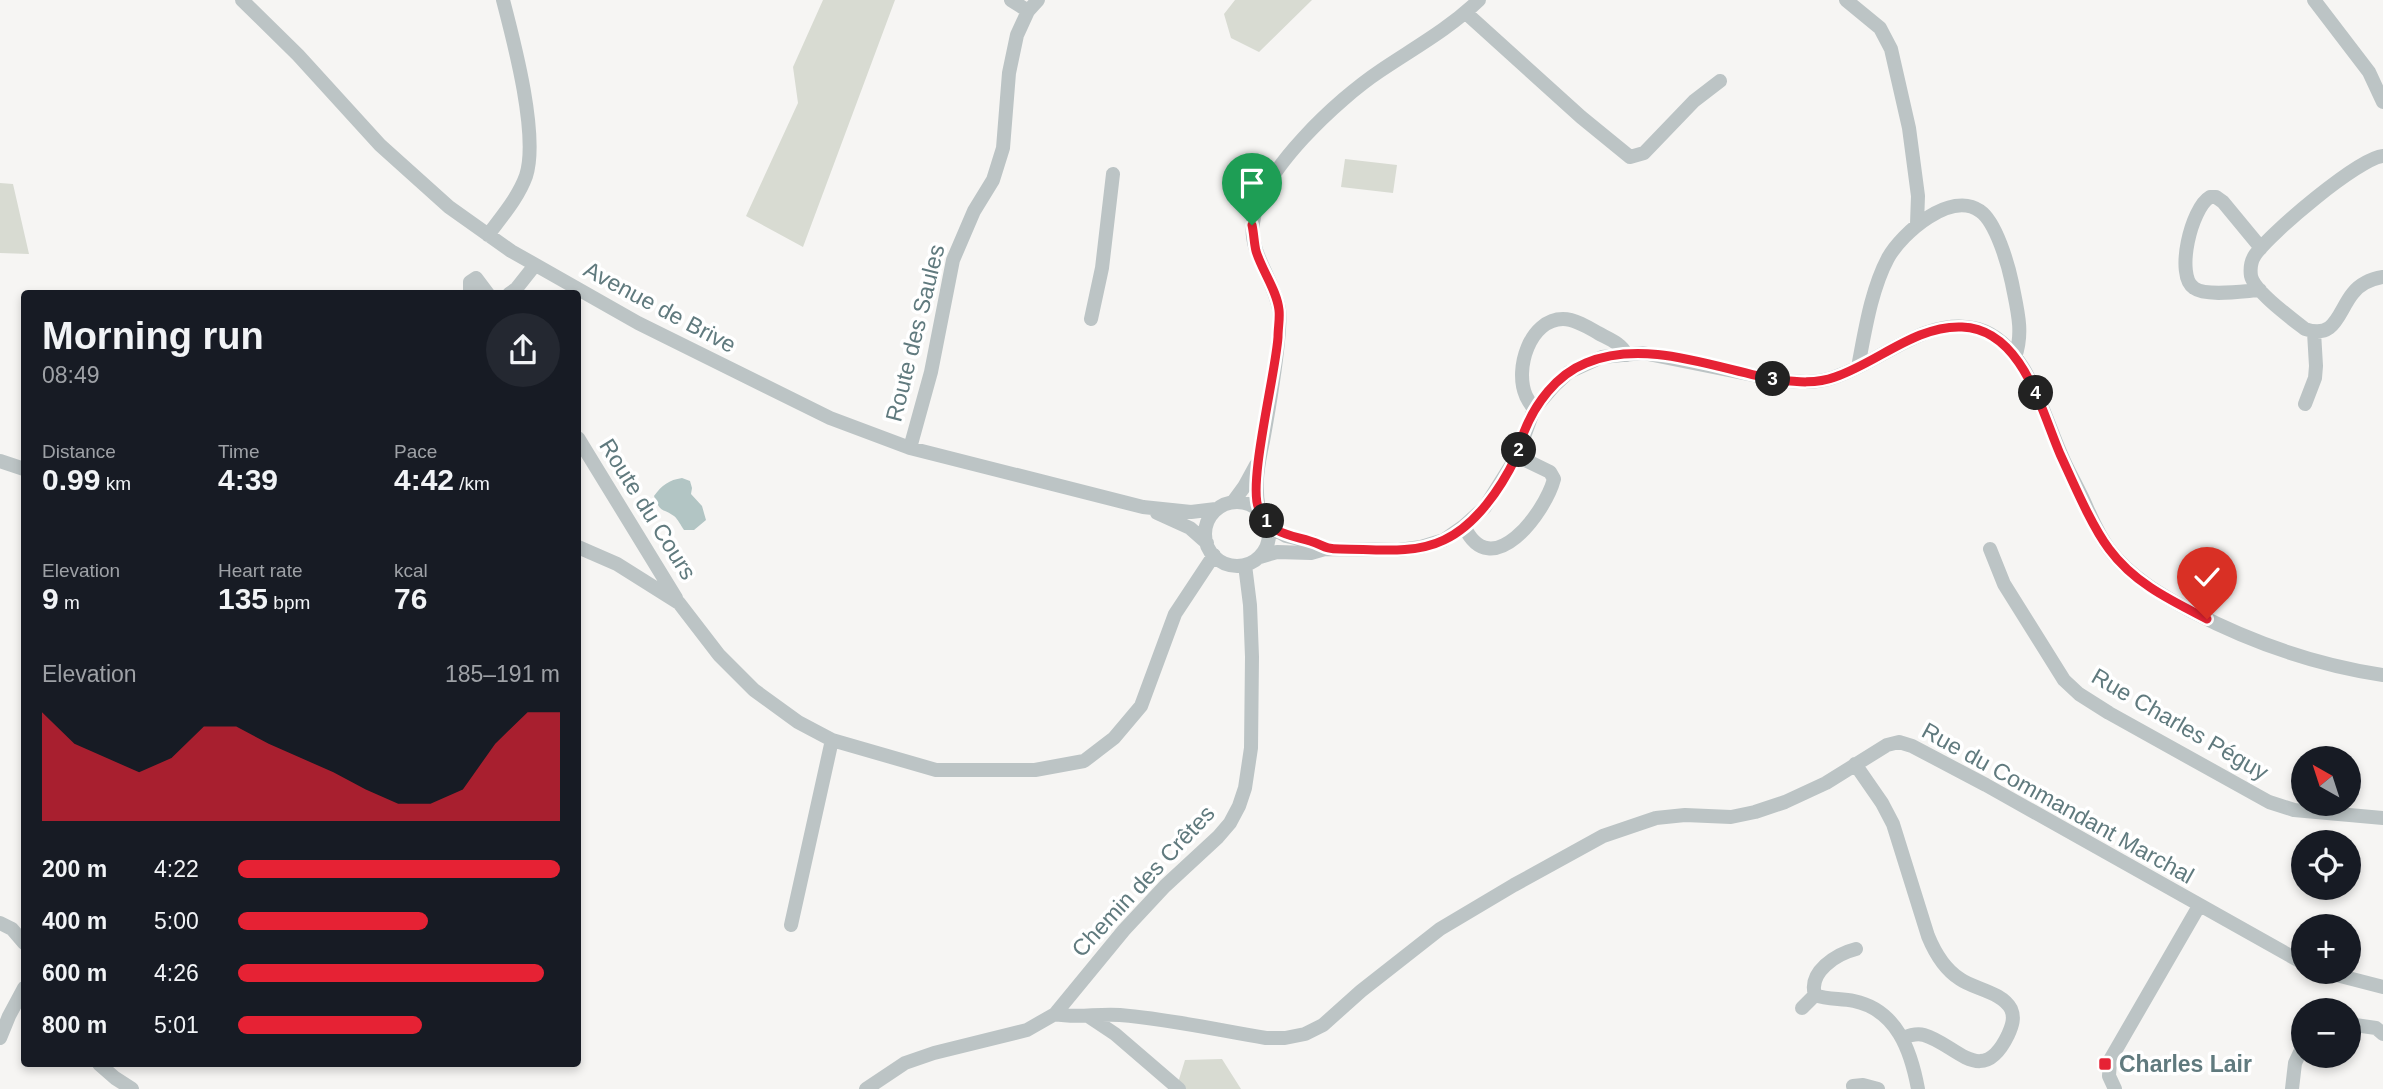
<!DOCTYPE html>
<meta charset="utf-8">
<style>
:root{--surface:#171b24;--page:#242831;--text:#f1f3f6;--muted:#9ea1a6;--accent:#e62234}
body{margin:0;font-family:Helvetica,sans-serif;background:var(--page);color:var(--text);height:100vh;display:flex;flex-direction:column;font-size:26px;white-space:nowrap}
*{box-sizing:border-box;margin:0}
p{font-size:23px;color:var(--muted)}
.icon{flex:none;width:38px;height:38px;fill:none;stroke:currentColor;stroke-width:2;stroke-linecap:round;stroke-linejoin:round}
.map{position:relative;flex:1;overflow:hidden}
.details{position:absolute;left:21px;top:290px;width:560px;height:777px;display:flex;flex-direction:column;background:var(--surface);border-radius:7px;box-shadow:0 4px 10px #0003}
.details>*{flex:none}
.needle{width:46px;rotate:321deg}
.controls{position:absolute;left:2291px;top:746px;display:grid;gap:14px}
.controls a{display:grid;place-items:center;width:70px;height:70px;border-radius:50%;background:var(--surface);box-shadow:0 4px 10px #0003;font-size:35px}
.pin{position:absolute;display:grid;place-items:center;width:60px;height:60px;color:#fff;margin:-72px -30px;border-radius:50% 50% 50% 0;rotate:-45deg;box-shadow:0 0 7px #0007}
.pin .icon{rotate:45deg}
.km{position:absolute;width:35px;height:35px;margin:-18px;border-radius:50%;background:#222;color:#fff;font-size:19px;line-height:35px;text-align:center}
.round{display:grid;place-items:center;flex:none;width:74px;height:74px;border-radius:37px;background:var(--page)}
.overview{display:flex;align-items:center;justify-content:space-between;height:119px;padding:0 21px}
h1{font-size:38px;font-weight:700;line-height:52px}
.figures{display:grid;grid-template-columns:repeat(3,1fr);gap:10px;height:119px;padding:7px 21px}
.figures div{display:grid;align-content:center}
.figures b{font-size:30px;font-weight:700}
.figures small{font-size:19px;font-weight:400}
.figures p{font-size:19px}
.chart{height:196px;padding:14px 21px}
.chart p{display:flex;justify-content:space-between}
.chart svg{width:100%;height:126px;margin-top:7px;fill:var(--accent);opacity:.7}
ul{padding:0 21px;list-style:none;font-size:23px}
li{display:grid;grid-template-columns:112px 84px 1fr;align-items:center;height:52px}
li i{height:18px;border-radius:9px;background:var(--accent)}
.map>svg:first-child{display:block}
.green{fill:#d8dbd2}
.water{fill:#b2c5c4}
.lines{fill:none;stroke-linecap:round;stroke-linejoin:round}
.minor{stroke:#bcc4c5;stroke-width:14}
.route-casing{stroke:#fff;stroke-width:14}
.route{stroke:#e62234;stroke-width:9}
.poi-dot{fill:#e62234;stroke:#fff;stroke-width:2.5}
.labels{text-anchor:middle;stroke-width:7;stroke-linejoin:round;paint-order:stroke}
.street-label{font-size:23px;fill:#607a7e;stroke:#fff}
.poi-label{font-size:23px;font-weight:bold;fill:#607a7e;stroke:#fff;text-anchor:start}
</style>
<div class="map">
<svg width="2383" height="1089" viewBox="0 0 2383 1089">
<rect width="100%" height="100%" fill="#f6f5f3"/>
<path class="green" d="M823,0H895L803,247L746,216L798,103L793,67Z
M1235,0H1312L1259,52L1231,38L1224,14Z
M1345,159L1397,165L1393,193L1341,187Z
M0,183L13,184L29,254L0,253Z
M1222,1059L1241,1089H1176L1185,1060Z"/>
<path class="water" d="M682,478L690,481L692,488L691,494L702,506L706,520L694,530H684C681,526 678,519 674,516C661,507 661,514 654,496C662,485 669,480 682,478Z"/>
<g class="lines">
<path class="minor" d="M242,0L298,55L380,145L449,207L511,251L638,323L830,418L910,448L1143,507L1191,512L1216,509
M1846,0L1880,28L1891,49L1909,128L1918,196L1917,224
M2314,0L2369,72L2383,102
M1028,11L1038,0
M1466,13L1581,117L1630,157L1644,153L1694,101L1720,81
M2383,156C2359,158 2270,233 2255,255C2251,261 2250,269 2251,276C2254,291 2292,319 2305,329C2336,340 2338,311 2353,293C2361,283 2371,279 2383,277
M488,235C502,216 518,198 526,176C539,136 514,42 503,0
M2260,290C2244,291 2206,297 2194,288C2175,276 2191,208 2210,197H2216L2223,202L2261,248
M470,294V282L476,278L488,294
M509,294L516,289L535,265
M1091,319L1102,268L1113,174
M1858,367C1865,331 1871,290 1888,258C1902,233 1951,190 1980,211C1996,222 2008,264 2012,283C2017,309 2024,332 2015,357
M2305,404L2315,378L2316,366L2314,332
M1534,409C1531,405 1528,400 1526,396C1514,369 1530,319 1563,319C1575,319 1588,327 1598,333C1609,339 1621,343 1627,355
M578,438L676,598
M910,448L931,372L953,260L974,211L993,180L1003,148L1009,73L1017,35L1028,11L1011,0
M0,461L24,469
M1233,502L1244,487L1256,465
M1205 534a32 32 0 1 1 64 0a32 32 0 1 1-64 0Z
M1259,509C1254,486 1258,464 1263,441C1269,408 1275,374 1278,341C1279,331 1280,318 1279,309C1274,279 1249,254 1253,223C1259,172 1338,99 1380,71C1414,48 1449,29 1479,0
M1157,513L1190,528L1207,543
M1269,526L1286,536L1313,542L1325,549
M1464,526C1491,585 1545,513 1554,479L1550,472L1517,456
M578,547L617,564L679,603L719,655L754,690L798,722L832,740L936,770H1035L1084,761L1114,738L1141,706L1175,614L1214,555
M1990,549L2004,584L2064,680L2079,694L2109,713L2269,802L2294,810L2383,818
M1260,557L1277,552L1311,553L1325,549L1399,550L1421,547L1444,540L1464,526L1485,507L1517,456L1534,409L1554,386L1569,372L1602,357L1643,353L1778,380C1797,382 1816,384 1835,377C1881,362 1927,315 1978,329C2026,343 2043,414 2061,454C2067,469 2075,482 2082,497C2090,514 2097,533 2109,549C2131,578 2161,595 2193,612C2253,643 2316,665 2383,675
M1855,764L1882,803L1893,824L1928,936C1935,953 1944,969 1960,979C1974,989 2002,992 2011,1009C2015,1018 2012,1026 2008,1035C1982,1089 1956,1044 1924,1035C1917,1033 1910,1035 1903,1038
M0,923L12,929L24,943
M791,925L832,740
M1856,949C1836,954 1808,972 1815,995C1828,1000 1841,998 1854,1001C1897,1010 1911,1051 1918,1089
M2321,971L2383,987
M1802,1008L1815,995
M1055,1014C1078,1019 1097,1013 1120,1015C1169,1019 1218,1030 1266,1038H1285L1305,1034L1323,1025L1361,991L1440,929L1514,885L1603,836L1656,818L1685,815L1731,817L1755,812L1785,802L1826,783L1887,745L1899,742L1912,746L1986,785L2303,963
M1088,1016L1115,1034L1179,1089
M2348,1024L2376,1028L2383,1034
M0,1038L9,1016L24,988
M99,1064L115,1078L132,1089
M1853,1086L1863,1085L1878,1089
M866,1089L905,1063L934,1053L1027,1030L1055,1014L1124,930L1165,886L1218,837L1230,823L1239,806L1245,788L1251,748L1252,657L1250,605L1245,565
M2115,1089L2109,1076L2110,1060L2199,906
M2292,1089L2295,1063L2303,1046"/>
</g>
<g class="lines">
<defs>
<path id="route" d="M1252,225C1254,234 1254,243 1256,251C1262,271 1277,290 1279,310C1280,319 1278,328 1278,337C1276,372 1247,486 1259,509C1271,534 1286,534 1310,541C1324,545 1323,549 1340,549C1374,549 1413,555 1444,540C1476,525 1501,488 1516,457C1520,450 1521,440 1524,432C1535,404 1556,375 1586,363C1646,338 1717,369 1777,380C1797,382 1816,384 1835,377C1877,363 1916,325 1962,327C2022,329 2041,410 2060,454C2073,482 2091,525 2109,549C2134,583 2170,600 2207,619"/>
</defs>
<use href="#route" class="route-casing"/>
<use href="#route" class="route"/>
</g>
<rect class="poi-dot" x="2098" y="1057" width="14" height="14" rx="3.5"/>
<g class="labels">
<g class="street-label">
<text transform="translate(660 307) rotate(28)" y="8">Avenue de Brive</text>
<text transform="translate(915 333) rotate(-76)" y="8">Route des Saules</text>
<text transform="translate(648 509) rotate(58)" y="8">Route du Cours</text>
<text transform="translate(2180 724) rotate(30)" y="8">Rue Charles Péguy</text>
<text transform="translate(2058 803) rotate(29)" y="8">Rue du Commandant Marchal</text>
<text transform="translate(1143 881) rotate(-47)" y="8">Chemin des Crêtes</text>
</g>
<g class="poi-label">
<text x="2119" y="1072">Charles Lair</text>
</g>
</g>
</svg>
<div class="controls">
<a><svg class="needle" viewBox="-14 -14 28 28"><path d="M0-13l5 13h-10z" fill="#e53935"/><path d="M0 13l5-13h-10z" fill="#9ea1a6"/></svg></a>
<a><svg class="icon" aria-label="locate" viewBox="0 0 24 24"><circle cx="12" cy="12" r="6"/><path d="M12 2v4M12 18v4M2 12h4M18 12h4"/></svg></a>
<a>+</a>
<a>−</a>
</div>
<div class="pin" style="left:1252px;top:225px;background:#1e9e55"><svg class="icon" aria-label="arrive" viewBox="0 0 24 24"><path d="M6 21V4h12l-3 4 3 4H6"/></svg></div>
<div class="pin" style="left:2207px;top:619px;background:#d93025"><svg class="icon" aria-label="check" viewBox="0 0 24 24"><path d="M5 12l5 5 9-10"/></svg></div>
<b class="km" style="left:1267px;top:521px">1</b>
<b class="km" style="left:1519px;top:450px">2</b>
<b class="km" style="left:1773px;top:379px">3</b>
<b class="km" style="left:2036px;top:393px">4</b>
<section class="details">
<div class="overview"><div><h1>Morning run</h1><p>08:49</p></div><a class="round"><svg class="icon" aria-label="share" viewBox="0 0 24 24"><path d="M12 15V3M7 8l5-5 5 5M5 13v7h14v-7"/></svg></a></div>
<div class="figures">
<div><p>Distance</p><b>0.99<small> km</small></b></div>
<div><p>Time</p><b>4:39</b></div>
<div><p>Pace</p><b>4:42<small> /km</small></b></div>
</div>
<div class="figures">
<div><p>Elevation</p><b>9<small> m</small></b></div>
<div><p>Heart rate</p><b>135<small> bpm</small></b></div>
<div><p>kcal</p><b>76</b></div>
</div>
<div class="chart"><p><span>Elevation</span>185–191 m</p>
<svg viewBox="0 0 160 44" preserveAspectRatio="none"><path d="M0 44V6L10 17L20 22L30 27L40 22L50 11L60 11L70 17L80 22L90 27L100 33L110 38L120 38L130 33L140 17L150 6L160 6V44z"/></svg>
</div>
<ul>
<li><b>200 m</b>4:22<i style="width:100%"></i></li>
<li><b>400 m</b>5:00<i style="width:59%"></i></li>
<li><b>600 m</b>4:26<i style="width:95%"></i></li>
<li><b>800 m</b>5:01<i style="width:57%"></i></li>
</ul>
</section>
</div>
